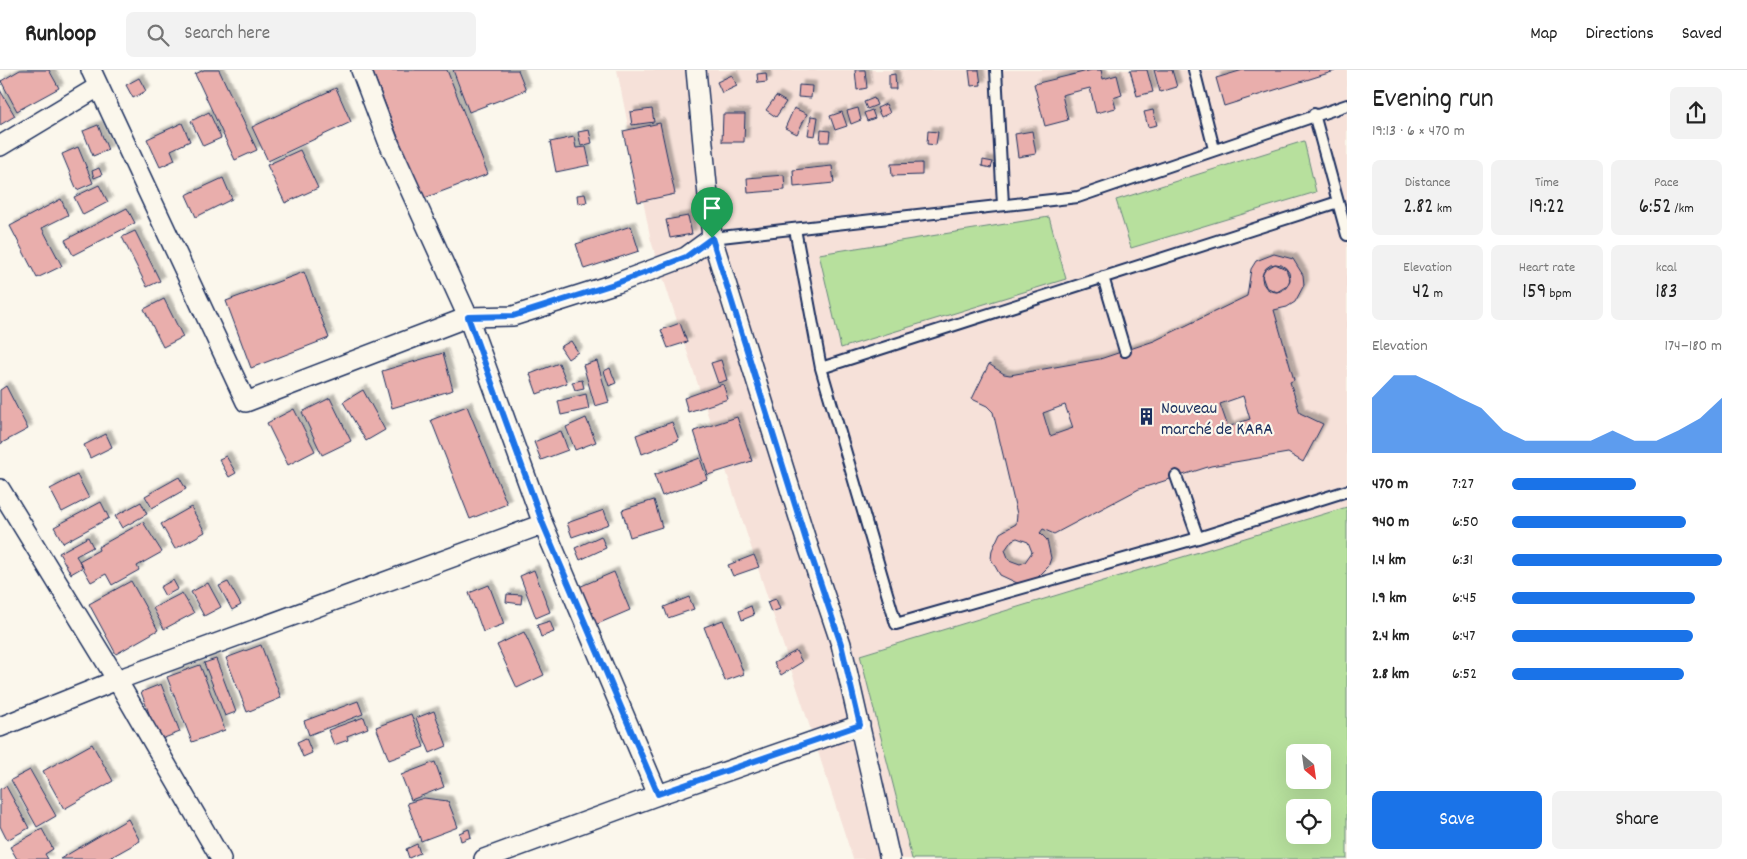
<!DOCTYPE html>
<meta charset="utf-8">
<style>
:root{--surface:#fff;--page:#f2f2f2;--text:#222;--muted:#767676;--line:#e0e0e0;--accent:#1a73e8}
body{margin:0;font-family:Dekko,sans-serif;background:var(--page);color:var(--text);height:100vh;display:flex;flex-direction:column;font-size:19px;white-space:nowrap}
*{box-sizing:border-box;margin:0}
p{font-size:16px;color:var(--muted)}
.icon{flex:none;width:28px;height:28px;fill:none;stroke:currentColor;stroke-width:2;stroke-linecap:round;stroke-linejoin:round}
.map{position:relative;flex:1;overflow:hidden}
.side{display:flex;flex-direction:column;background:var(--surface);width:400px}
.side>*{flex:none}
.needle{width:32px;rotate:151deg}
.controls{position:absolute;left:1286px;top:674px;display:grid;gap:10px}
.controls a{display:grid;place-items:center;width:45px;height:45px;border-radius:8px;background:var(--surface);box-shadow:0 5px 20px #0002;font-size:25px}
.pin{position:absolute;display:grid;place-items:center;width:42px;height:42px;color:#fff;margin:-51px -21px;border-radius:50% 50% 50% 0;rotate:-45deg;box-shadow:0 0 5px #0007}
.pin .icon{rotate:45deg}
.round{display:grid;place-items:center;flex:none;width:52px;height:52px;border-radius:8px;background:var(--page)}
.summary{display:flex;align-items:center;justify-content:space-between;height:85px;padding:0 25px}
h1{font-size:28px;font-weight:600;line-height:38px}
.figures{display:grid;grid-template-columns:repeat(3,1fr);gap:8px;height:85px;padding:5px 25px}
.figures div{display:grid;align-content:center;border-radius:8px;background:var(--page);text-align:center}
.figures b{font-size:21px;font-weight:600}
.figures small{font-size:14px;font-weight:400}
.figures p{font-size:14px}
.chart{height:140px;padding:10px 25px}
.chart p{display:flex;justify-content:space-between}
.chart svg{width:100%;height:90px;margin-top:5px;fill:var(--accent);opacity:.7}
.action{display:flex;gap:10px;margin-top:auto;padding:10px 25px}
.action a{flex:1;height:58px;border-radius:8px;background:var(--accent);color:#fff;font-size:20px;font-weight:600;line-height:58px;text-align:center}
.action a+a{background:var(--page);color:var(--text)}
ul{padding:0 25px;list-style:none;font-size:16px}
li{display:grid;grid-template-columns:80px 60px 1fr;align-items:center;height:38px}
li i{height:12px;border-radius:6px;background:var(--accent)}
header{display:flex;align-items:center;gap:30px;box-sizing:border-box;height:70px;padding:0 25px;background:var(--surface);border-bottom:1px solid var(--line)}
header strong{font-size:24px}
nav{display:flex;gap:28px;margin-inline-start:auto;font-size:18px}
.search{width:350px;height:45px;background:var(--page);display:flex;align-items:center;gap:12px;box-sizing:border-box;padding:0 18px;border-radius:8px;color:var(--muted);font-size:19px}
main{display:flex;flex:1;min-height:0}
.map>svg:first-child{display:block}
.built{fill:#f6e1d9;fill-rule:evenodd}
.green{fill:#b7e09d;stroke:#69887e;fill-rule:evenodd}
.building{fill:#e9aeac;stroke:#1b2f5e;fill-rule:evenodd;filter:url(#shadow)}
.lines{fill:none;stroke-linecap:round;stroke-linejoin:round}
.lane-casing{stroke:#1b2f5e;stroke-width:14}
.street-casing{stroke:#1b2f5e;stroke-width:22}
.lane{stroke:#fbf7ec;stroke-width:10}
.street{stroke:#fbf7ec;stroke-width:19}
.route-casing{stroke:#fff;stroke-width:10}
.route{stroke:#1a73e8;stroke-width:6}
.labels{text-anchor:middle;stroke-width:4.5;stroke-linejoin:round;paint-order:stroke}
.poi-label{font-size:18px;fill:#1b2f5e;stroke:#fbf7ec;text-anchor:start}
</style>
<header>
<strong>Runloop</strong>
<div class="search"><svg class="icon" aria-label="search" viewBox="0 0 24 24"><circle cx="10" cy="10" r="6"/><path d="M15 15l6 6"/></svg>Search here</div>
<nav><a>Map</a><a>Directions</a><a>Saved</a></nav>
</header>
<main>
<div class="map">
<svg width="1347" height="789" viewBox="0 0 1347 789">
<defs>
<filter id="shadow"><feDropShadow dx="4.5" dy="-4.5" stdDeviation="1" flood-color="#0004"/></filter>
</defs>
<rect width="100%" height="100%" fill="#fbf7ec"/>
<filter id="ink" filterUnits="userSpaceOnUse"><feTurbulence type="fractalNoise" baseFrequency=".02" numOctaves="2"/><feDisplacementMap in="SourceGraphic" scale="10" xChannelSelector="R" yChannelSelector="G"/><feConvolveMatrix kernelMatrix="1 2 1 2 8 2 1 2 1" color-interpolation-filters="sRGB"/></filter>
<g filter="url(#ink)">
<path class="built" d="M617,0H1347V789H853L651,171ZM1295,682H1322V710H1295ZM1295,738H1322V765H1295Z"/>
<path class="green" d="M1304,71L1316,122L1131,178L1116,130Z
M1049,147L1066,209L841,278L819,184Z
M1347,437V789H912L860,585ZM1322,682V710H1295V682ZM1295,738H1322V765H1295Z"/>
<path class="building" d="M20,0H49L59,18L17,41L1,11Z
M204,0H219L257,80L235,90L195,4Z
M372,0H447L488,104L422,129Z
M453,0H518L526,20L469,42Z
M855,0H865L867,18L857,20Z
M969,0H979L981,15L971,16Z
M1092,0H1101L1103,9L1117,5L1122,25L1113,28L1116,38L1096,43L1090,18L1062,25L1068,50L1045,56L1034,14Z
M1130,0H1147L1153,22L1137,26Z
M1154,0H1172L1177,17L1160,22Z
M1243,0H1335V1L1224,36L1216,8Z
M766,3L767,12L758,13L757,4Z
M895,4L896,19H889V5Z
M732,5L737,16L722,23L717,12Z
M139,8L146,21L133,28L126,15Z
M799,15L812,16L811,28L798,27Z
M336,18L351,52L268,91L252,57Z
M0,20L15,46L0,55Z
M776,26L786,32L776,47L766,40Z
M874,28L877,35L867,39L864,32Z
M886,34L890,43L881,47L877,38Z
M794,38L807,44L797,64L785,58Z
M858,38L861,50L851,54L847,41Z
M652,39L654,52L632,55L630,42Z
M872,40L875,48L867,51L864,43Z
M1153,40L1157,55L1148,57L1144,42Z
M209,42L221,68L203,76L191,51Z
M842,42L847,56L835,60L830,46Z
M723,44H745L744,72H722Z
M811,46L818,47L815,66L808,65Z
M182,53L190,71L171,80L175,90L160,97L147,69Z
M660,53L675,124L638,132L623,61Z
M98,55L108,80L93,86L83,61Z
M589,60L592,73L581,76L578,62Z
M821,60L830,61L829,72H820Z
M928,61L938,62L936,75L927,74Z
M1032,61L1036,84L1018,87L1015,64Z
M574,67L576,78L586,77L590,95L556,102L550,72Z
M78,77L93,113L77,120L62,84Z
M300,80L318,118L285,133L267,95Z
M983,90L993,92L991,98L982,96Z
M922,93V105L892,106L891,94Z
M832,96L834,113L794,117L793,100Z
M99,98L102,105L94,108L92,101Z
M784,105L785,120L748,123L747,108Z
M223,108L232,129L196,147L186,125Z
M99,115L108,132L83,145L74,127Z
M585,124L587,132L578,134L577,125Z
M61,129L68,145L42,158L62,196L37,208L10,156Z
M127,138L135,153L73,185L65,170Z
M688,146L692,164L670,168L666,150Z
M631,156L639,181L584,199L576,174Z
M135,161L160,211L147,217L122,167Z
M1274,184L1293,189L1303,205L1304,215L1295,232L1287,237L1274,240L1294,310L1290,312L1300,343L1323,354L1303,392L1288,383L1211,396L1139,419L1054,464L1043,459L1040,463L1047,470L1051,488L1048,497L1035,510L1017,513L1000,505L991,489L992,480L1000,463L1016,454L1017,444L993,342L987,336L972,329L989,294L1004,304L1010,305L1100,289L1154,271L1247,226L1251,199L1256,191ZM1275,194L1286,199L1290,210L1287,216L1277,222L1266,217L1262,206L1265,200ZM1243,326L1250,349L1228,357L1220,334ZM1065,335L1073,358L1050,366L1043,343ZM1017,468L1028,472L1032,482L1025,492L1020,494L1009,490L1005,480L1012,470Z
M1262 208a14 14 0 1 1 28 0a14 14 0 1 1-28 0Z
M304,202L329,268L251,298L226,231Z
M164,229L183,267L163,277L144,239Z
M680,253L687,272L668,278L661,260Z
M571,271L578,282L568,289L560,277Z
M443,283L453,320L392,338L382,301Z
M721,290L727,310L718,313L711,293Z
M597,291L609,332L595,336L583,295Z
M559,293L567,313L537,324L530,304Z
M610,298L616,313L609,316L604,301Z
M582,310L584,318L575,320L572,312Z
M723,314L728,329L688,342L684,328Z
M6,316L28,359L0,374V320Z
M363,320L385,360L366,371L343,332Z
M586,324L589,339L561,345L558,331Z
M330,328L351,371L322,385L302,342Z
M467,336L507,434L470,449L431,350Z
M294,339L315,381L288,395L267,353Z
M737,347L752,391L708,405L694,361Z
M586,348L596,372L575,380L566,357Z
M672,352L679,370L642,384L636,365Z
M561,361L568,380L541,390L534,372Z
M106,364L112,377L90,388L84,375Z
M226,386L236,403L229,407L219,389Z
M700,388L707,409L662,426L654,405Z
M77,405L89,428L62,442L50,419Z
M179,407L186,419L152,438L145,426Z
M654,430L662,457L630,467L622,440Z
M101,432L109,448L63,473L54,457Z
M141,432L147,444L122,458L115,446Z
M191,437L205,462L175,479L161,454Z
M604,440L609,454L572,467L567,453Z
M143,452L162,482L137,496L139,500L112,515L106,504L91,512L79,491L99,480L98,477Z
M601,466L606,478L580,490L575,478Z
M88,467L93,477L76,486L83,497L71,504L59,483Z
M754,485L759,497L733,506L728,495Z
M534,500L550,542L536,548L520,506Z
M614,502L630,540L595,555L579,517Z
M173,510L178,519L165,526L160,517Z
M131,511L158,560L116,584L89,534Z
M228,512L241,535L232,540L219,516Z
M208,513L221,537L204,546L191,522Z
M489,515L504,554L483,562L469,523Z
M182,523L194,543L164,559L153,538Z
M507,524L522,525L521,534L506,532Z
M689,527L694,539L668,548L664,537Z
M776,529L780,539L771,542L767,532Z
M751,536L754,545L742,550L739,541Z
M723,550L744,604L725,611L704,557Z
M550,551L554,562L541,567L537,555Z
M524,562L544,605L517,618L497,575Z
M261,575L281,628L247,642L226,588Z
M796,581L802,592L781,605L774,593Z
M216,589L236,642L225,646L204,593Z
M200,595L225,660L192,672L167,607Z
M161,614L180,662L159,670L141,622Z
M358,631L363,644L309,665L304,651Z
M434,641L447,676L430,683L416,648Z
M411,644L424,677L389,690L376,657Z
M364,647L368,658L347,666L348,670L334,675L328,660Z
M306,668L312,683L303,687L297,672Z
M92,674L113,711L64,739L43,701Z
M435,692L444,717L411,730L401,705Z
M30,700L56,746L37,757L11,710Z
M6,716L29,758L7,770L0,756V719Z
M424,728L448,731L458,757L421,771L407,733Z
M128,749L140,771L108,789H60Z
M42,759L53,779L45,784L48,789H17L10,777Z
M469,759L471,767L461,771L459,763Z
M417,774L420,783L409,788L406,779Z"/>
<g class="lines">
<defs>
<path id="lane" d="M996,0L1003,135
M1194,0L1214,79
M1314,44L1347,165
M795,159L821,298L896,554L1198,468L1347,421
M712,168L1078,127L1347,35
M1103,207L1125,281
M821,298L1338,132
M1176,406L1198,468"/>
<path id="street" d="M361,0L388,71L468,247L513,246L617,213L686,187L712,168
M696,0L712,168L806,470L841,574L890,789
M0,76L98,17
M0,419L117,610L221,789
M543,454L658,725
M0,657L117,610L543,454L468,247L246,332L91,0
M484,789L658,725L860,655"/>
</defs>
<use href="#lane" class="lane-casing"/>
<use href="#street" class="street-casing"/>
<use href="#lane" class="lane"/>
<use href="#street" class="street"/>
</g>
</g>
<g class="lines" filter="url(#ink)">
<defs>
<path id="route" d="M712,168L806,470L841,574L860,655L658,724L543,454L468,247L513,246L617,213L686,187Z"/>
</defs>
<use href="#route" class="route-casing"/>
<use href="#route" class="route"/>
</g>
<defs>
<symbol id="building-bare" viewBox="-9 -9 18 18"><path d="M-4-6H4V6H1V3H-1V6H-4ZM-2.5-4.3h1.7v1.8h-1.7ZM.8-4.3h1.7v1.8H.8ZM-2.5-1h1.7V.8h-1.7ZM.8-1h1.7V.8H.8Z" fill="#1b2f5e" stroke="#fbf7ec" stroke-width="2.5" paint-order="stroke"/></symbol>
</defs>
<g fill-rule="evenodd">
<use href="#building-bare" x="1134" y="334" width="25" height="25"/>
</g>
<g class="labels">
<g class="poi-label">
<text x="1161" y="343">Nouveau<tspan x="1161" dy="21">marché de KARA</tspan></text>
</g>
</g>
</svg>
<div class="controls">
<a><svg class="needle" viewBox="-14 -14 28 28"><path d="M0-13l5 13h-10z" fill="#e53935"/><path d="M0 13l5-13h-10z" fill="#767676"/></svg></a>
<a><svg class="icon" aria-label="locate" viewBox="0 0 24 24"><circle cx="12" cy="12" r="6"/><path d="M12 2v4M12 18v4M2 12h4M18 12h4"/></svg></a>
</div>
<div class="pin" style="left:712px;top:168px;background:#1e9e55"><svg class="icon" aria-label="arrive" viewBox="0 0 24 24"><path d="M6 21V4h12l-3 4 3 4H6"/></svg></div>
</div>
<section class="side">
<div class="summary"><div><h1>Evening run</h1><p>19:13 · 6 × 470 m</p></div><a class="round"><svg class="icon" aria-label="share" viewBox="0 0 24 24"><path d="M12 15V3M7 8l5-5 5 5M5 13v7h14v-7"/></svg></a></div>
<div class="figures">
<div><p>Distance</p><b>2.82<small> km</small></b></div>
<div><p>Time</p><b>19:22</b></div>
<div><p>Pace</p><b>6:52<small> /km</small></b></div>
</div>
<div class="figures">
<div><p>Elevation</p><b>42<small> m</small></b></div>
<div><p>Heart rate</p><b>159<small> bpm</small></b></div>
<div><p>kcal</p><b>183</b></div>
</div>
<div class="chart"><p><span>Elevation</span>174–180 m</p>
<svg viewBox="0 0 160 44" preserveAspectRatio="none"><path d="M0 44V17L10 6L20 6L30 11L40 17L50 22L60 33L70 38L80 38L90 38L100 38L110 33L120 38L130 38L140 33L150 27L160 17V44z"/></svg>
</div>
<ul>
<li><b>470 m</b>7:27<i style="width:59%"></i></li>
<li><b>940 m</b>6:50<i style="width:83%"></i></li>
<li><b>1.4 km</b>6:31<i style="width:100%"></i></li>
<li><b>1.9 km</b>6:45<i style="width:87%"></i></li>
<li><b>2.4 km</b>6:47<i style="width:86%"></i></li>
<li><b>2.8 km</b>6:52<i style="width:82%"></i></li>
</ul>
<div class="action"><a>Save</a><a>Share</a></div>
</section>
</main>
